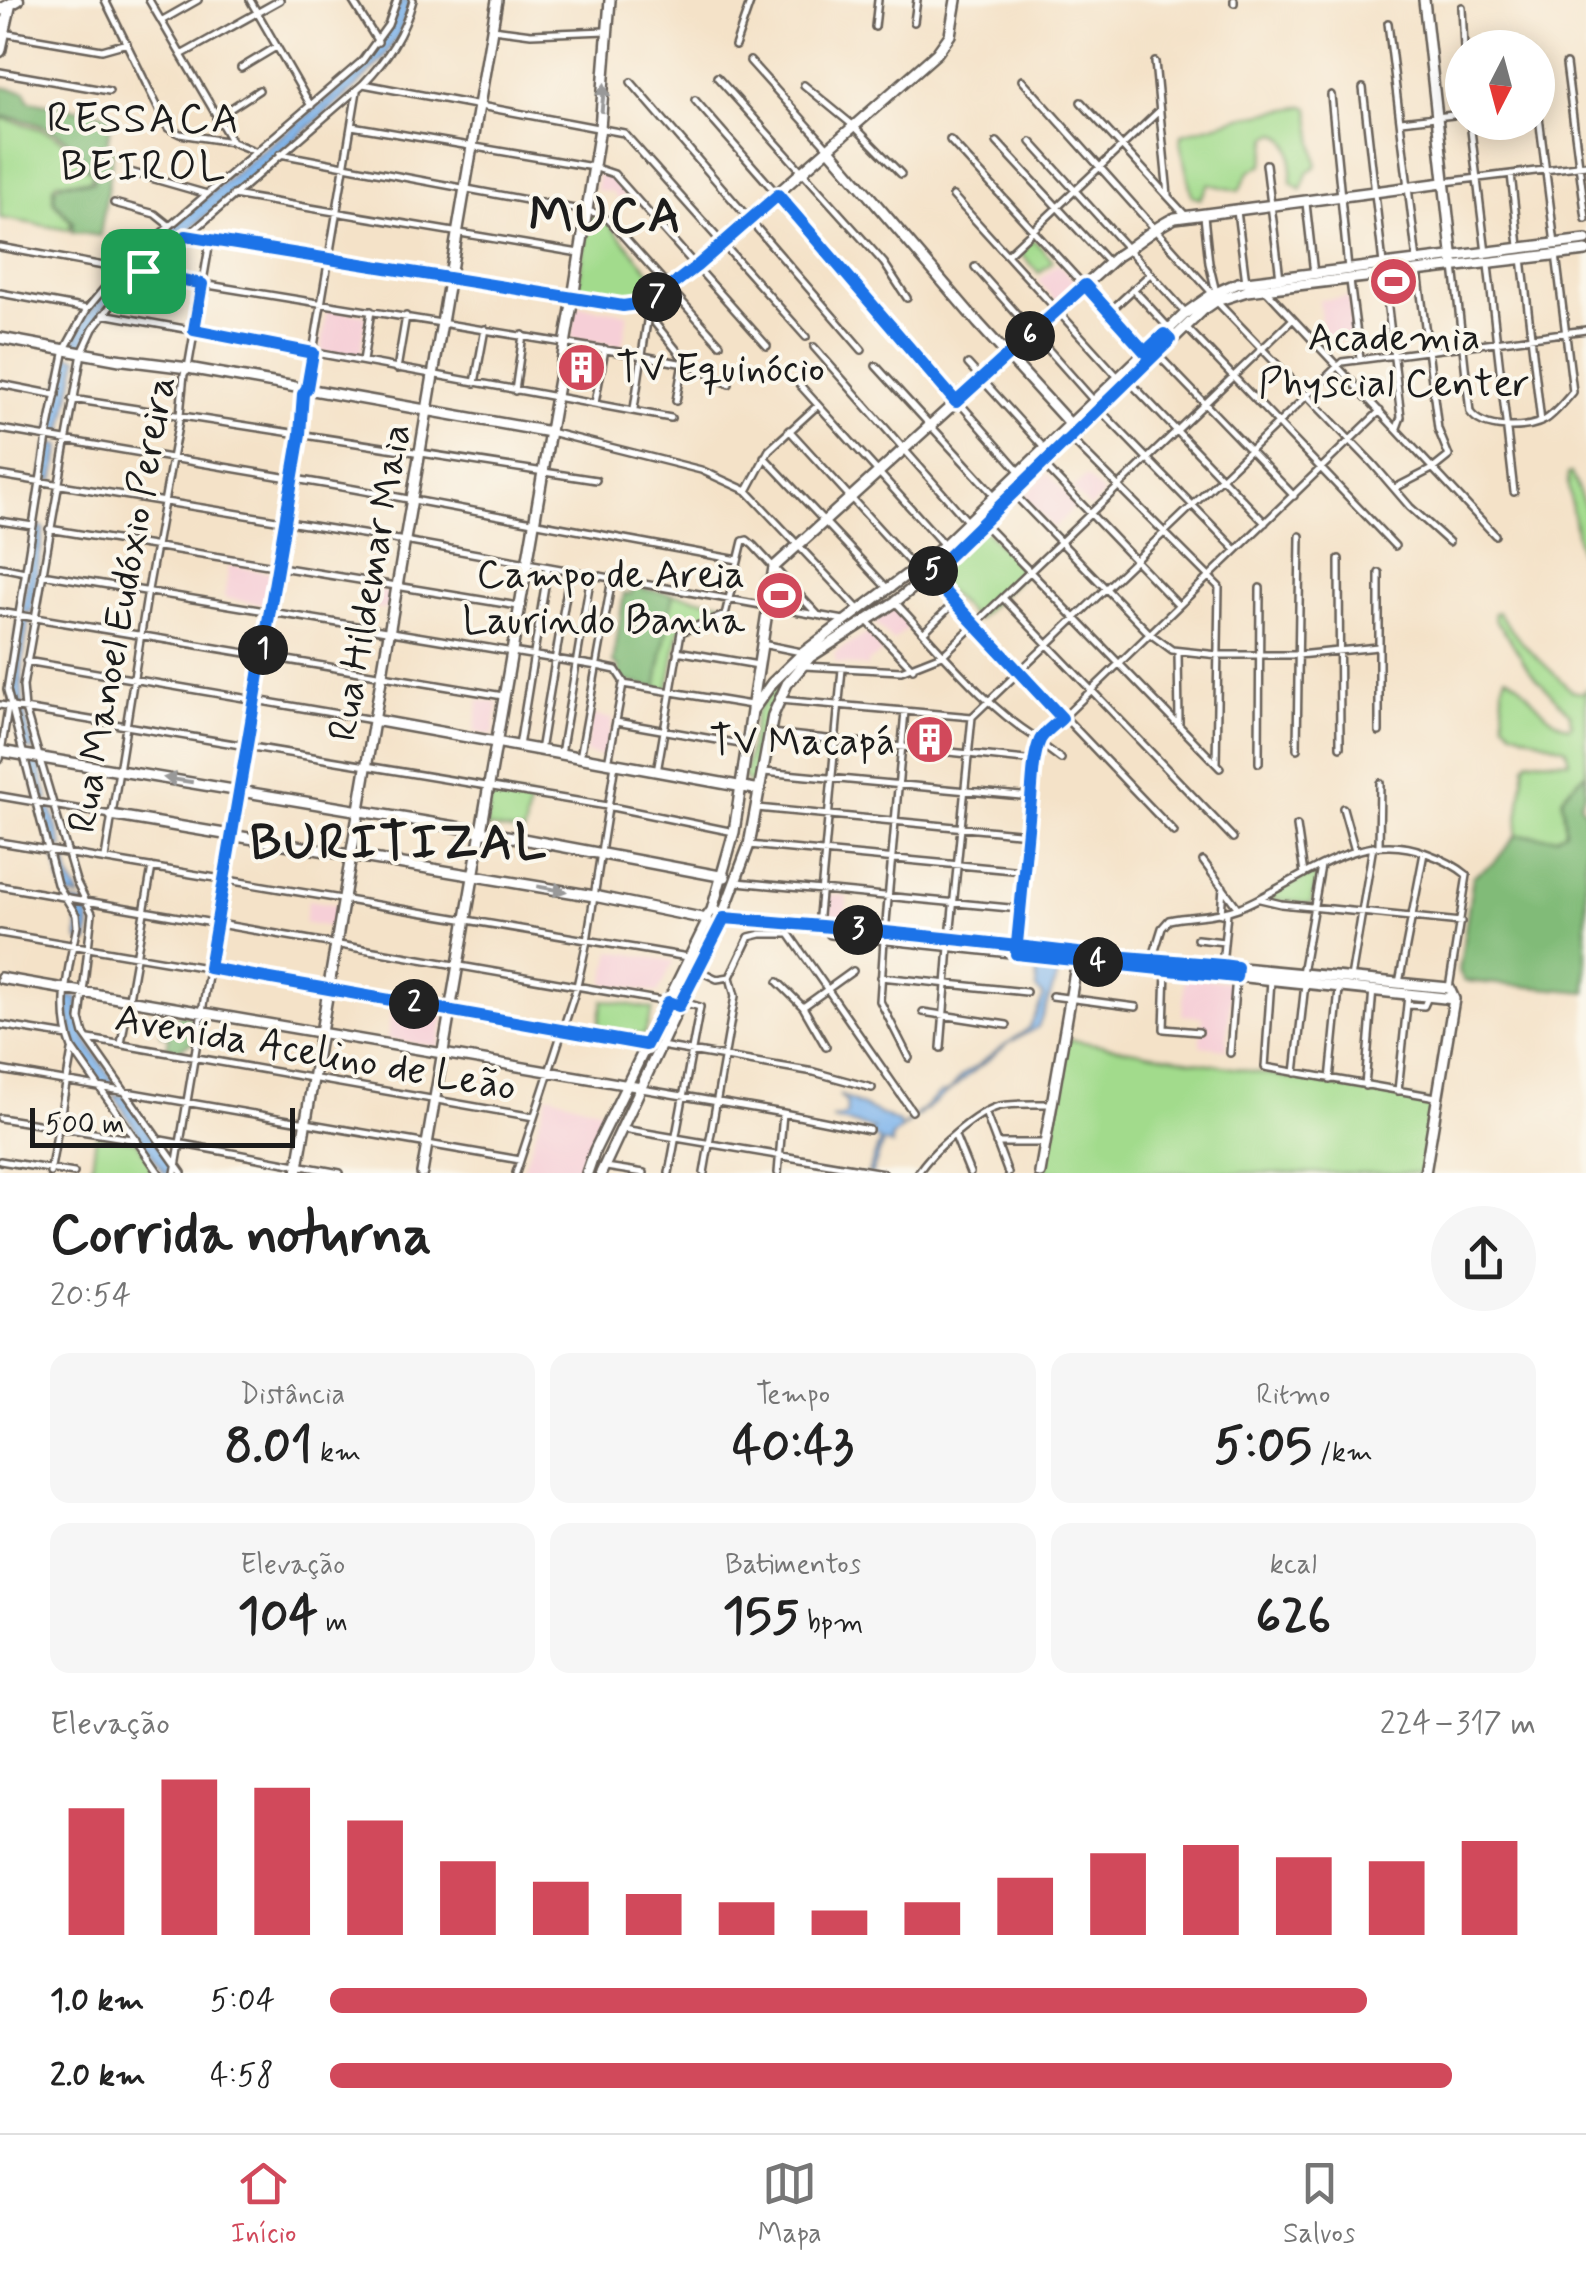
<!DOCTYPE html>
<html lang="pt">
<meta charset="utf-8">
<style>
:root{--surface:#fff;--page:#f6f6f6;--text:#222;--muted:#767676;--line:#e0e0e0;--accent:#d1495b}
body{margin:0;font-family:Mynerve,sans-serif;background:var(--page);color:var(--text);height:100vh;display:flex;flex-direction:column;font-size:38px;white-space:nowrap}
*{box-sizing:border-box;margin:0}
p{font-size:32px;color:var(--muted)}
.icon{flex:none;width:55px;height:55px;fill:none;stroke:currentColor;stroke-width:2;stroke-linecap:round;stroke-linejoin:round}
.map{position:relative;height:1173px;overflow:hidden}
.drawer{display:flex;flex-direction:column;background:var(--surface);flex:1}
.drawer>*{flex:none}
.needle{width:65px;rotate:186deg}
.buttons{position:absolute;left:1445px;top:30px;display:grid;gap:20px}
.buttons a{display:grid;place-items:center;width:110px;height:110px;border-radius:50%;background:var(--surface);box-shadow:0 5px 25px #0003;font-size:50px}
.scale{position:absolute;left:30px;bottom:25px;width:265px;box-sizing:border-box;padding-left:10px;border:5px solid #1c1c1c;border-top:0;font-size:28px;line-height:35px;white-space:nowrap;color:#1c1c1c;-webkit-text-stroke:8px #fbf7ec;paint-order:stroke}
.pin{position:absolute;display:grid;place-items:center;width:85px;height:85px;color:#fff;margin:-42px;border-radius:20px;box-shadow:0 5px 15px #0006}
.km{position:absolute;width:50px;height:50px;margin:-25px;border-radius:50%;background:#222;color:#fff;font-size:28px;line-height:50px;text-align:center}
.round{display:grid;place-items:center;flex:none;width:105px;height:105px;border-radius:52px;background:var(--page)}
.head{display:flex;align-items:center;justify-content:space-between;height:170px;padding:0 50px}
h1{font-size:55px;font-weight:800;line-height:75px}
.figures{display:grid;grid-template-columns:repeat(3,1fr);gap:15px;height:170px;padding:10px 50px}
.figures div{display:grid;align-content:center;border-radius:20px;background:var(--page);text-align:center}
.figures b{font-size:50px;font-weight:800}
.figures small{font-size:28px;font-weight:400}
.figures p{font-size:28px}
.chart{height:280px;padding:20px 50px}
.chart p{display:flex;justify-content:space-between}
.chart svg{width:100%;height:180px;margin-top:10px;stroke:var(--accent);stroke-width:6}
ul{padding:0 50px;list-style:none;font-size:32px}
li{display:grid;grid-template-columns:160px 120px 1fr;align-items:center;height:75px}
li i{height:25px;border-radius:12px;background:var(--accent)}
.menu{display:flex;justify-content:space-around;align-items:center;height:140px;border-top:2px solid var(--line);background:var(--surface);font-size:28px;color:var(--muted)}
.menu a{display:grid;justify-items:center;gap:5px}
.menu .current{color:var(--accent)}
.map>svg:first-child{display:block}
.built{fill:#f6cfd7}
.green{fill:#a2db8c;stroke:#5f7c54;stroke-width:2.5}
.forest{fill:#81bb78;stroke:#4e6c4a;stroke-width:2.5}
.water{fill:#7eb4ec;stroke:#4d6884;stroke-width:2.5}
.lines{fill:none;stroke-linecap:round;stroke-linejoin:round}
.street-casing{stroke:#686158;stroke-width:10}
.secondary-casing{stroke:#686158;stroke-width:14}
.primary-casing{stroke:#686158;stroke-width:15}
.street{stroke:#fff;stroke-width:5}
.secondary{stroke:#fff;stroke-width:9}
.primary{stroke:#fff;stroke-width:10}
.oneway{fill:#999}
.route-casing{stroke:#fff;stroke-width:20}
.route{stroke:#1a73e8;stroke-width:12}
.labels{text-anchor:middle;stroke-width:8;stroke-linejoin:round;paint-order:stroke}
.poi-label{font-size:40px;fill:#1c1c1c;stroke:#fbf7ec;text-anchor:end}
.street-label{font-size:40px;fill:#1c1c1c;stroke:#fbf7ec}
.neighbourhood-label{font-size:42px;letter-spacing:2.5px;fill:#1c1c1c;stroke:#fbf7ec}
.district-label{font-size:50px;font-weight:bold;letter-spacing:2.5px;fill:#1c1c1c;stroke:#fbf7ec}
</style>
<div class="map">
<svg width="1586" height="1173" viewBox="0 0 1586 1173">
<rect width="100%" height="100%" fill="#fbf7ec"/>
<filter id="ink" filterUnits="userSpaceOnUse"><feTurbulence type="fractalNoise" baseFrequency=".01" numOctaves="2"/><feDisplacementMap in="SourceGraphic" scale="20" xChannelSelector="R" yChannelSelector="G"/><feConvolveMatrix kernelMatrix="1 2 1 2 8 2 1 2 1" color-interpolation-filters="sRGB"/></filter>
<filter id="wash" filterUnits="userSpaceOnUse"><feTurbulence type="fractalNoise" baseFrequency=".0048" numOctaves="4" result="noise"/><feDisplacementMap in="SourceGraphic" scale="40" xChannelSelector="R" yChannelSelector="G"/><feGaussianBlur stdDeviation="2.25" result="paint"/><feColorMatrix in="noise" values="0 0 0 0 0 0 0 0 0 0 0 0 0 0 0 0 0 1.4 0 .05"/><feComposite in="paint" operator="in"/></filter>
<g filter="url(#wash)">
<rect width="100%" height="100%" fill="#f4e2c8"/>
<path class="built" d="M598,173L610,175L627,192L618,200L612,192L596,190Z
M1058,263L1078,285L1058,303L1038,281Z
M1349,297L1354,340L1323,344L1319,300Z
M576,306L628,313L622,346L571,338Z
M327,309L366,315L360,358L321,352Z
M1047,473L1077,505L1054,528L1023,497Z
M1086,476L1104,494L1090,508L1072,490Z
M229,565L271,573L266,605L224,598Z
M369,589L393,593L390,610L366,607Z
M894,608L910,626L893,641L874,622Z
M868,633L883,652L868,662V667L836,663L834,653Z
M479,700L498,703L493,735L474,732Z
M592,715L613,719L607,757L585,753Z
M825,894L847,896L845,925L823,924Z
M308,900L337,905L333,927L304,923Z
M611,951L673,961L658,993L604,984Z
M1185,977L1232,982L1226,1049L1200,1046L1203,1017L1182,1015Z
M392,1007L444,1015L439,1047L387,1039Z
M548,1094L604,1111L588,1149L584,1173H522Z"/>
<path class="green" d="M1305,106L1309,108L1317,165L1307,173L1302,190L1291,183C1290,163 1298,143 1276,133L1269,137L1263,164L1249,172L1239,191L1209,184L1200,199L1192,196L1180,142L1182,134L1241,117Z
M0,118C33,126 67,132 82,166L92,171L91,180L56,182L53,187V202L71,222L69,230L0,218Z
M589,212L608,223L665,289C635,305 609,300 577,294Z
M1033,239L1053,261L1039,273L1019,251Z
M1156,344L1159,348L965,533L964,530Z
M1571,473L1586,509V590L1568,486V474Z
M983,528L1026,572L976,620L932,576Z
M776,571L813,612L771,606Z
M673,594L724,603L722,616L679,630L668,689L656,688Z
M1498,612L1521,642L1572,691L1582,693L1586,689V773C1554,803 1564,791 1565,831L1556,837L1516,835L1525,765L1529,760L1569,761L1566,749L1512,730L1504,721L1502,687L1506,676C1525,682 1539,717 1568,727L1571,724L1570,714L1528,669L1510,639L1495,620L1494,613Z
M799,662L780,691L756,784L751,785L744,778L756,713L772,689Z
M491,794L530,799L524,833L486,827Z
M1318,871L1311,904L1266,899L1265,897Z
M603,1000L653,1009L644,1035L598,1028Z
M1067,1039L1434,1103L1421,1173H1045Z
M96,1136L137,1141L157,1173H91Z"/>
<path class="forest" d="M0,87L25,91L29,101L112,115L107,145L114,147L100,236L72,232L73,222L54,200L55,187L63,183L94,182V168L85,165C72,132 34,120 0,116Z
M633,587L673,594L656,688L618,680L619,667L613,663L624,594H631Z
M1586,773V792L1580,803L1586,814V992L1464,981L1459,971L1473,876L1495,862L1516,835L1556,837L1565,831C1565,790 1551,805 1586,773Z
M181,1012L195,1020L194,1041L178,1050L167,1048L169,1037L161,1034L162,1030L175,1028V1021Z"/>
<path class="water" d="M400,0H411L399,35L382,60L355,88L181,237L143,268L132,267L133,263C171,229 209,194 249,161C303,116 381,72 400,0Z
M121,272L133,274L104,307L81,348L72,347L84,319Z
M67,355L78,358L62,435L49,432Z
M48,443L61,446L54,481L43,478Z
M35,527L44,528L31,613L22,612Z
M29,620C19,678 18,694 34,751L22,747C9,694 9,678 18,625L21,621Z
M26,759L38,761L49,801L38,799Z
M40,807L51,808L63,848L51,847Z
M54,855H65L70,878L80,898L69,896L61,885Z
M71,902L87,905L90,923L88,943L78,940V915Z
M1037,960L1063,962L1038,1027L1009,1043L892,1137V1145L883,1142L872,1173H868L880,1141L870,1134L874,1129L832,1119L846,1116L847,1104L839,1095L899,1123L901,1129L939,1094L950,1090L962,1076L1029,1028L1044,996L1036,989Z
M67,996L79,998C75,1032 95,1053 113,1080L114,1087L103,1085C82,1055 65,1033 67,996Z
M113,1094L125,1096L176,1173H164Z"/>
</g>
<g filter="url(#ink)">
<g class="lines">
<defs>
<path id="street" d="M105,0L168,128L180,134L232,142L257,152
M149,0L232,142
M250,0L311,106
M352,0L378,42
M1234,3V0
M1462,7L1464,48
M161,21L198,0
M914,22L917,0
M1388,23L1417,261
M875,27L878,0
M493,29L531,34L606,31
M3,33L102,50L127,43
M735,46L751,0
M181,55L280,0
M750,61L828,148
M1155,62L1168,195
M1566,64L1586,219
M241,68L276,47
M0,72L109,91
M717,77L884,263L907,298
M1022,80L1213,294
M631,82L862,350
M363,84L624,133L806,337
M804,85L855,127L901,174
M1363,88L1383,264
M1331,95L1348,269
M695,100L1020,472
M1081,102L1186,216
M1538,109L1555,244
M216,118L259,90
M1401,121L1462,114
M1470,122L1486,253
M352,126L593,167L614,174L767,346
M950,140L1145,352
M997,142L1109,263
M1031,142L1186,313
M280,154L596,213L609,220L720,344
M1266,164L1280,278
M130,172L207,194
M1511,174L1519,246
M1445,182L1586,165
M233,195L579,253
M953,196L1118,377
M114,203L155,214L170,226
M1306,203L1314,274
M1237,211L1246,282
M1204,216L1209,263L1216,292
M187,236L573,298
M0,247L202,284L643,356L689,365L729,384
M1008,254L1159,111
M1522,258L1541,422
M1488,265L1514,492
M1454,266L1470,412C1483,431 1526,430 1545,420C1555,414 1565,401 1573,392L1556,254
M975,267L1094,401
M1384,275L1401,417L1397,428
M1350,281L1360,358
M1133,289L1168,327
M1265,289L1495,535
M0,293L87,309
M1216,301L1373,464L1410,507L1449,542
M1109,312L1149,275
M103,314L671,418
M650,317L687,363
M1187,328L1395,546
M814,347L968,522
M1157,354L1294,496
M363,361L371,311
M968,364L1045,449
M876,366L995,496
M397,369L406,316
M1129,381L1265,523
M475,383L485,329
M0,384L56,395
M799,384L944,545
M515,391L523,335
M72,399L596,480
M676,401L683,363
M595,403L605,349
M634,409L650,301
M1101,411L1236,550
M0,429L354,489L738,560
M789,430L914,567
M550,432L701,470L747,491L860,611
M1070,438L1219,587L1216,764
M764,457L887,588
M1043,464L1178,605
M0,475L405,541L844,620
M1395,488L1434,468L1449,456L1438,429L1418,270
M747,491L769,450L817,406
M1013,493L1149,633L1172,650L1218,655H1298L1378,647
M0,521L33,526
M983,523L1220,768
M49,529L518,606
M1339,559L1340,747
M0,567L25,572
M1379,573V732
M42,574L597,666L616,670L625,684
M929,575L1174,832
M1003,598L1233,838
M895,602C938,647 986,709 1040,740
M0,612L503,696
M866,620L913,669
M924,632L954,603
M762,644L801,652
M677,651L758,665
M1178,652L1179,723
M26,661L373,720
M804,666L901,671L944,654L1292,320
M780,700L972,717
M0,705L607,806L734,832
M616,722L746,745
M770,733L1035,761
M1041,744L1061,759
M519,746L548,567
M1297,749L1300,536
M540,751L570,571
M561,754L591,575
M580,758L612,579
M0,759L8,708
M608,763L623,684L751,705
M1259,763L1260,588
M657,772L681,632L725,615L743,541L747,540L753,545L817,614
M764,772L1032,797
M0,796L111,815
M757,808L1028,834
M1343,808L1355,851
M1297,826L1304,874
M0,842L688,957
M749,845L1023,871
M1379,845L1380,783
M105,858L148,590L180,415L184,374L188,368L210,241
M1203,861L1237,907
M737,882L1020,909
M0,886L668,1002L679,1006
M1260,899L1281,904L1461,922
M1221,914L1223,887
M818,926L842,669
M0,933L508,1019L646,1045
M885,933L905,711
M789,934L912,1111
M950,938L972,717L1342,362L1586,330
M1197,939L1224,942
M884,940L880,1001L909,1058
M1017,947L1040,740L1380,411
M1153,957L1162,928L1169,920C1193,915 1214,917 1238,908C1298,884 1357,826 1426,853C1440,858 1455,865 1467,875L1449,988
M1222,965L1227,913
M1166,969L1164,1029L1199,1032
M698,970L717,979L730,977
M1302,973L1321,866
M0,976L641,1086
M881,977L1026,992
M1351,978L1373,846
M0,980L783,1113L869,1130
M1271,980L1265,1067L1436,1097
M778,982L803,1007L826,1047
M1399,983L1424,853
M1052,996L1136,1007
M1408,1005L1424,1006L1428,997
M803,1007L853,971
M923,1012L1007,1025
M0,1025L68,1036
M89,1039L534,1117
M121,1044L152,867
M661,1046L814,1072L872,1088
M941,1048L949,947
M1230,1053L1236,976
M0,1070L520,1160
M1295,1073L1305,984
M1330,1080L1339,989
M1365,1086L1373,989
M1398,1091L1408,995
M985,1112L1008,1173
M0,1118L137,1140
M623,1129L883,1173
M955,1136L970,1173
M161,1140L340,1173
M996,1143H1043
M0,1161L74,1173
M606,1167L644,1173
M50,1173L72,1051
M159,1173L72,1048C57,1010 69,965 77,926L76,915L57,884L7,690L47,437L65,349L87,309L122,267L362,61L388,25L397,0
M175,1173L299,434L303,394L307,388L357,91
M182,1173L84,1034L80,1019L92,913L76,881L25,709L23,686L82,353L93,329L119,295L363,84C387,59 404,34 413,0
M516,1173L577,986L587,941L615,764
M669,1173L700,1007L683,1002
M704,1173L735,996L730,977L749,937L761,934H789
M778,1173L783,1113
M918,1173C930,1153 977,1111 1000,1106C1016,1103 1034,1104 1050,1104"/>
<path id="secondary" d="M1424,0L1453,261
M828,148L978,323L1070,424
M573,298C614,305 634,312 670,288L937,53L950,35L956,0
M0,338L120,360
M116,359L188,368L550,432
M752,709L774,567L1117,256C1137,244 1154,227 1175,218L1443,183
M374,720L760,790
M0,751L480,831L725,877
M111,815L594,896L706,919
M712,910L734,832L752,711L772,683L804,652L938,551L1186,313L1213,294L1238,283L1586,240
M723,914L712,910L707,917L708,923L718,927L724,921L723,914L749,845L773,715L787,684L810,657L895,602L929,575L1203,310L1216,301L1247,291L1586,251
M724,918L1449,988L1454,999
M831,933L1454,999
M297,1173L497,0
M422,1173L573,298L600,128L610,0
M587,1173L595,1150L707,922
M601,1173L679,1006L722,924
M1040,1173L1077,960
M1425,1173L1454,999"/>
<path id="primary" d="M0,10L18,0
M0,51L10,5"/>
</defs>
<use href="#street" class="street-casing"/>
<use href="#secondary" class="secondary-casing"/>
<use href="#primary" class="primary-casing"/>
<use href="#street" class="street"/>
<use href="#secondary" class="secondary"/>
<use href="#primary" class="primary"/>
</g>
<defs><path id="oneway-solid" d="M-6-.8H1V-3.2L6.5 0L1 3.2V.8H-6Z" transform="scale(2.5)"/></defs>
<g class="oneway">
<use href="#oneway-solid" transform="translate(603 98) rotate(-84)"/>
<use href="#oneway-solid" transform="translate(178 780) rotate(-171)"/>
<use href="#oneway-solid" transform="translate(552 889) rotate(10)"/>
</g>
</g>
<g class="lines" filter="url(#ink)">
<defs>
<path id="route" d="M143,271L202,284L194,330L313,353L307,388L303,394L300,434L209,968L646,1045L668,1002L679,1006L724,918C842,927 961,939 1078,953L1222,965L1237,967L1236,977L1016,954C1021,906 1025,857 1030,808C1033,787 1032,758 1040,740C1044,732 1056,724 1062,718L929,575L1170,340L1164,334L1145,352L1085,285L956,402L778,195L697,266L650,302L623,306L605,303L186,236L143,271"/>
</defs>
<use href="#route" class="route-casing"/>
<use href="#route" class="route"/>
</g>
<defs>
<symbol id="stadium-disc" viewBox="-11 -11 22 22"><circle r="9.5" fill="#d1495b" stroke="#fbf7ec"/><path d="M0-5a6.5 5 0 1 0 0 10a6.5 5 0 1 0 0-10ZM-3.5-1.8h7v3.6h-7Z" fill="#fff"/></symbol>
<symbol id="building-disc" viewBox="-11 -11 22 22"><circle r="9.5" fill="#d1495b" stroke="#fbf7ec"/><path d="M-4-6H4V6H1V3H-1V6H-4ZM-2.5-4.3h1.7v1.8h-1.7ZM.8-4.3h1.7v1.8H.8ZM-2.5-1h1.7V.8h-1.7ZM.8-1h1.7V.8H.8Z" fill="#fff"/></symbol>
</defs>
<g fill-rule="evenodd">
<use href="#stadium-disc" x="1366" y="254" width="55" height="55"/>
<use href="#building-disc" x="554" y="340" width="55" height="55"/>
<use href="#stadium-disc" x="752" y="568" width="55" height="55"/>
<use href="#building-disc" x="902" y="712" width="55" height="55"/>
</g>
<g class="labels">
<g class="poi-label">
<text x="1394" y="350" text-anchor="middle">Academia<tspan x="1394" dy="46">Physcial Center</tspan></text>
<text x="616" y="381" text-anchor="start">TV Equinócio</text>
<text x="745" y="587">Campo de Areia<tspan x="745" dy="46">Laurindo Banha</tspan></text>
<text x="895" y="754">TV Macapá</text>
</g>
<g class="street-label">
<text transform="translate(368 582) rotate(-80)" y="14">Rua Hildemar Maia</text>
<text transform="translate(120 604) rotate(-80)" y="14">Rua Manoel Eudóxio Pereira</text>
<text transform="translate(316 1051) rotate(10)" y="14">Avenida Acelino de Leão</text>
</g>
<g class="neighbourhood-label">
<text x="144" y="132">RESSACA<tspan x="144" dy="48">BEIROL</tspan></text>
</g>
<g class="district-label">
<text x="606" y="231">MUCA</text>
<text x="399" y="858">BURITIZAL</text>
</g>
</g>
</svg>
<div class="buttons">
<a><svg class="needle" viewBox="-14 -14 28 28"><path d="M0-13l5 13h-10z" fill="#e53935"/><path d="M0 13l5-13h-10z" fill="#767676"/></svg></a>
</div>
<div class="scale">500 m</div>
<div class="pin" style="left:143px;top:271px;background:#1e9e55"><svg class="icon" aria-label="arrive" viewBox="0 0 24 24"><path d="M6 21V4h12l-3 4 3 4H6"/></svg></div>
<b class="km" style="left:263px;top:650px">1</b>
<b class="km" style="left:414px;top:1004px">2</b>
<b class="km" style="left:858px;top:930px">3</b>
<b class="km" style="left:1098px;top:962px">4</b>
<b class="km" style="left:933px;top:571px">5</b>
<b class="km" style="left:1030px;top:336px">6</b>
<b class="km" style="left:657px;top:297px">7</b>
</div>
<section class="drawer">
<div class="head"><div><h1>Corrida noturna</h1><p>20:54</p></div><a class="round"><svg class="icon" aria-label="share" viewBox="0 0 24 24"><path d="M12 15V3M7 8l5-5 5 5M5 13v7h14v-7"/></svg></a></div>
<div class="figures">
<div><p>Distância</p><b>8.01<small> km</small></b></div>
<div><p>Tempo</p><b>40:43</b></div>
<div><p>Ritmo</p><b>5:05<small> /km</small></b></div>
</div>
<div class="figures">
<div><p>Elevação</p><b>104<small> m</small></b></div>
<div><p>Batimentos</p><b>155<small> bpm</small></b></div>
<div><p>kcal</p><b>626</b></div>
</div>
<div class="chart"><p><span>Elevação</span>224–317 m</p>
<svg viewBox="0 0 160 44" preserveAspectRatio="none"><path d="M5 44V13M15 44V6M25 44V8M35 44V16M45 44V26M55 44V31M65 44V34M75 44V36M85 44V38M95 44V36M105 44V30M115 44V24M125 44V22M135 44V25M145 44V26M155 44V21"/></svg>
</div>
<ul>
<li><b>1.0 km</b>5:04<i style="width:86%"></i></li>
<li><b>2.0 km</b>4:58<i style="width:93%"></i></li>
</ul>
</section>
<nav class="menu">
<a class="current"><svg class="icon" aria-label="home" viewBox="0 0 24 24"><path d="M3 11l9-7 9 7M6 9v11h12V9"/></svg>Início</a>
<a><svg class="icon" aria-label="map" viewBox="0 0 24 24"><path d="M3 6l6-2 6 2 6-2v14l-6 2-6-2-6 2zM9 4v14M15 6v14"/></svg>Mapa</a>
<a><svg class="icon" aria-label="saved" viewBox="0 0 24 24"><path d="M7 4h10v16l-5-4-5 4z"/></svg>Salvos</a>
</nav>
